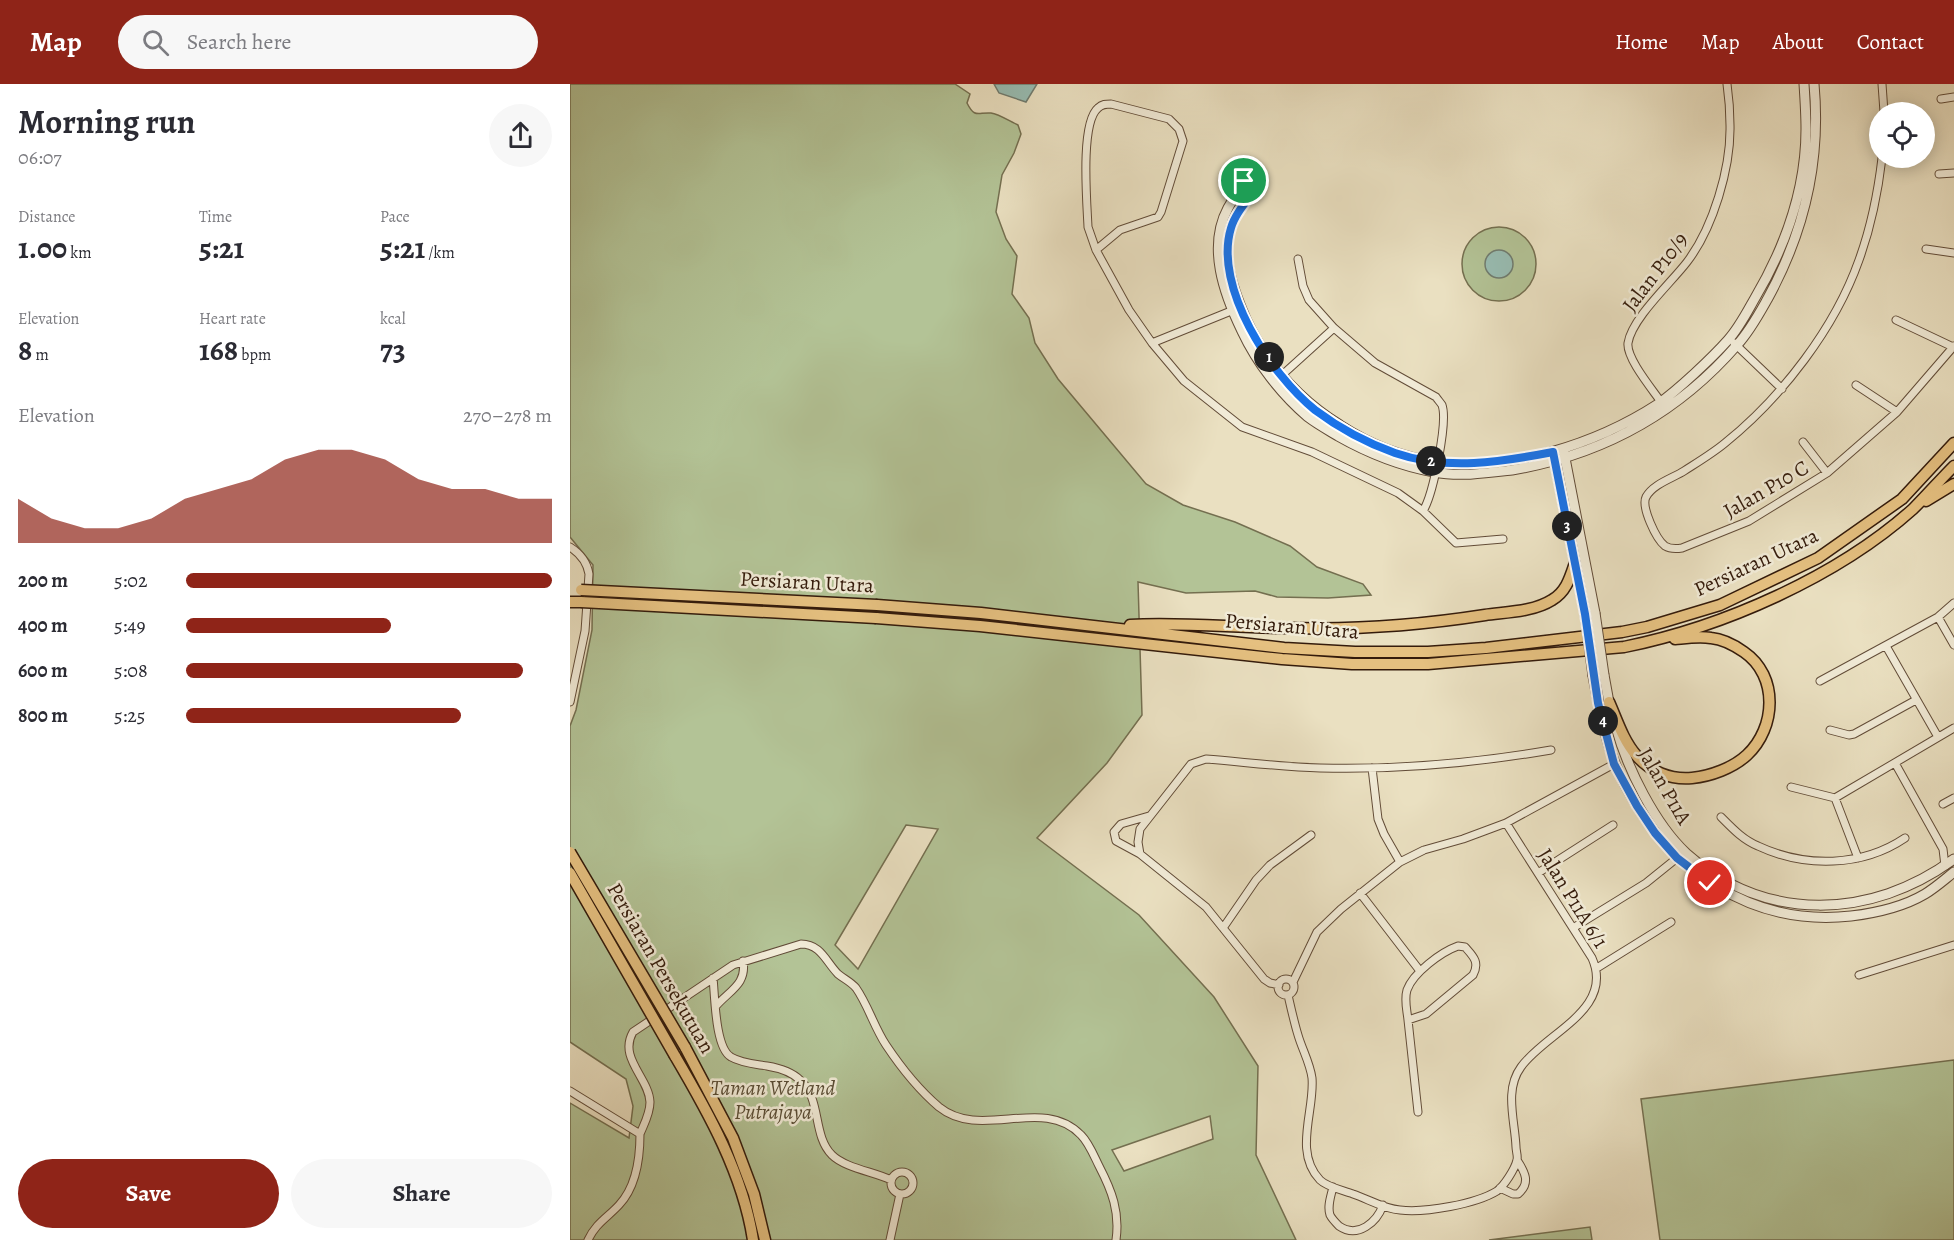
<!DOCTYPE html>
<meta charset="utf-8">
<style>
:root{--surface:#fff;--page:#f7f7f7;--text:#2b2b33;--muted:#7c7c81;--accent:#8f2418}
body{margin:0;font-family:Alegreya,serif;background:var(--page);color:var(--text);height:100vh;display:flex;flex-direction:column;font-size:22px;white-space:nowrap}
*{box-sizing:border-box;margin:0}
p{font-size:20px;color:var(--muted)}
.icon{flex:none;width:33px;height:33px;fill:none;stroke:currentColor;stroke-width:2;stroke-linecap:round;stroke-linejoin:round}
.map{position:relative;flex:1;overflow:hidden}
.sheet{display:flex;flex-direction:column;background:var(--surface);width:570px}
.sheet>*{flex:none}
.tools{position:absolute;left:1299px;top:18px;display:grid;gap:12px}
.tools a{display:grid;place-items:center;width:66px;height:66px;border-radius:50%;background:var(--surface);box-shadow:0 3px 15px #0003;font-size:30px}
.pin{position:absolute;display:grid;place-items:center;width:51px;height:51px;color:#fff;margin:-26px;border:3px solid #fff;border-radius:50%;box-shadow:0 2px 6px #0007}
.km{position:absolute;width:30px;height:30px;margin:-15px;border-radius:50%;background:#222;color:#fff;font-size:16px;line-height:30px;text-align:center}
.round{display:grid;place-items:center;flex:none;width:63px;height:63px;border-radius:32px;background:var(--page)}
.overview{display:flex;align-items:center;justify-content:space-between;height:102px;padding:0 18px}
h1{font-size:33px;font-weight:700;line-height:45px}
.stats{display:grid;grid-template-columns:repeat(3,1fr);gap:9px;height:102px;padding:6px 18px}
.stats div{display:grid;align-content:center}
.stats b{font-size:30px;font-weight:700}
.stats small{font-size:16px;font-weight:400}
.stats p{font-size:16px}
.chart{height:168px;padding:12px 18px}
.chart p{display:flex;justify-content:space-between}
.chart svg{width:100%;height:108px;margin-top:6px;fill:var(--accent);opacity:.7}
.action{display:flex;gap:12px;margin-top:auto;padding:12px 18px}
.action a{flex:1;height:69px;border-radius:36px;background:var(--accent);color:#fff;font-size:24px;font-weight:700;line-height:69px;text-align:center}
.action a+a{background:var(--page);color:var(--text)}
ul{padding:0 18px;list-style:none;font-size:20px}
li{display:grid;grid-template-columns:96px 72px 1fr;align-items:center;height:45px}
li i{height:15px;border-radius:8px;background:var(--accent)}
header{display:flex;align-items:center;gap:36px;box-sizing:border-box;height:84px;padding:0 30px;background:var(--accent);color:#fff}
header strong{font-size:28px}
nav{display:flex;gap:33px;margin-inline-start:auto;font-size:21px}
.search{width:420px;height:54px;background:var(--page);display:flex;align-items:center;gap:15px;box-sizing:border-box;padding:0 21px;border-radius:33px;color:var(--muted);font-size:22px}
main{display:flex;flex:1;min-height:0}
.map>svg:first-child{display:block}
.green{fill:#b3c396;stroke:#746f50;stroke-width:1.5;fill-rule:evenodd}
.water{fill:#98bdb3;stroke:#707c70;stroke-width:1.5}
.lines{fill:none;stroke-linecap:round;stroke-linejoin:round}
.minor-casing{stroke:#624c38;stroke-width:9}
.tertiary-casing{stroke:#624c38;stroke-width:11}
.primary-casing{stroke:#341b0b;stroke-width:13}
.minor{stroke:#f1ebd7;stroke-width:7}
.tertiary{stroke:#f1ebd7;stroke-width:9}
.primary{stroke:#e5c080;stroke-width:10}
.tertiary-bridge-casing{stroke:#624c38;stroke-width:11;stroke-linecap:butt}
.primary-bridge-casing{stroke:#341b0b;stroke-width:13;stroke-linecap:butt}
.tertiary-bridge{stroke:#f1ebd7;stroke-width:9}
.primary-bridge{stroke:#e5c080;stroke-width:10}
.route-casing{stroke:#fff;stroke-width:12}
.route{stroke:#1a73e8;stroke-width:8}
.labels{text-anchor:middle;stroke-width:5;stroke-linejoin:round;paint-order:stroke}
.street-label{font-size:21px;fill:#341b0b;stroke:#f1ebd7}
.park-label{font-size:21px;font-style:italic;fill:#5a4d35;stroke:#f1ebd7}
</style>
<header>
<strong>Map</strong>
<div class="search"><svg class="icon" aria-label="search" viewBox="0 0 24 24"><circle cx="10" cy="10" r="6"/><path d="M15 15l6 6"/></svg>Search here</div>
<nav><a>Home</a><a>Map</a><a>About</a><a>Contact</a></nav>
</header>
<main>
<section class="sheet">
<div class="overview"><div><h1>Morning run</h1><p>06:07</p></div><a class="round"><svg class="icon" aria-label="share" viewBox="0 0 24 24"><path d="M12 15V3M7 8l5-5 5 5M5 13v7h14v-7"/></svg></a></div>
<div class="stats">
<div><p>Distance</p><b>1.00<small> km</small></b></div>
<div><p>Time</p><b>5:21</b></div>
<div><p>Pace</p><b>5:21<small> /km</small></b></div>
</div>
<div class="stats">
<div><p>Elevation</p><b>8<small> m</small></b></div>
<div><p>Heart rate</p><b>168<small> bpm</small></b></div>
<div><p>kcal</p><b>73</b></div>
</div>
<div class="chart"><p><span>Elevation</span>270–278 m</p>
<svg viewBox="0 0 160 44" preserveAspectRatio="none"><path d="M0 44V26L10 34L20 38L30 38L40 34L50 26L60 22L70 18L80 10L90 6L100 6L110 10L120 18L130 22L140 22L150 26L160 26V44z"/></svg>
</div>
<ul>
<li><b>200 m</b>5:02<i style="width:100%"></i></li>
<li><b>400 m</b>5:49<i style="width:56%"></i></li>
<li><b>600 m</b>5:08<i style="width:92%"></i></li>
<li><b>800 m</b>5:25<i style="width:75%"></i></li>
</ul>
<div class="action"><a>Save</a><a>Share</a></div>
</section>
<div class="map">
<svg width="1384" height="1156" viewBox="0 0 1384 1156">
<rect width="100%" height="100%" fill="#eae0c1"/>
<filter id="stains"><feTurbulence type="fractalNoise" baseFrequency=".00333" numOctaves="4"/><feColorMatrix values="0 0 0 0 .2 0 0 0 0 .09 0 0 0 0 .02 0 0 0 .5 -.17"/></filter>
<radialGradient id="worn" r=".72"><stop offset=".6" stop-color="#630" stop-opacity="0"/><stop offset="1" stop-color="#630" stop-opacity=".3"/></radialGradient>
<path class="green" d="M0,0H385L400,10L397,19C405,35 408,28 421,29C429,30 441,38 448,41L451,50L444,69L432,91L426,128L436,155L447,172L442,210L459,234L465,259L488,295L576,400L613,421L665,438L720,462L747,483L793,500L801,511L758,514L707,513L685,507L616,509L568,498L572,631L537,679L467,754L569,831L644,913L688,982L686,1071L726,1156H0V1019L59,1054L63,1022L56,995L0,958V642L6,626L22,546L23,481L0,453ZM336,741L368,745L288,885L265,861ZM640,1032L643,1055L554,1087L542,1066Z
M892 180a37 37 0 1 1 74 0a37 37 0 1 1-74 0Z
M1384,976V1156H1090L1071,1015Z
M1020,1143L1022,1156H919Z"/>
<path class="water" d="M424,0H467L456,18L429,9Z
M915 180a14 14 0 1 1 28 0a14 14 0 1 1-28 0Z"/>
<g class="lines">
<defs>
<path id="minor" d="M1312,0L1314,28
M1371,15L1384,13
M1312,74C1308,108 1301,143 1289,176C1265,244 1212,313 1155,359C1143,369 1128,378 1114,387C1103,394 1083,400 1076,413C1071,423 1086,455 1095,462C1100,465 1106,465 1112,464L1179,437L1257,389L1327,328L1384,262
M1369,90L1384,89
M1356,165L1384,169
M526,166L550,146L588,133L591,128L613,57L609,45L599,35L541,20C536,20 532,20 528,24C510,39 517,119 518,143L526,166L559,226L582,259L614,297L672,343L742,368L828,409L853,427L886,459L933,455
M728,175L733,202L739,216L764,244L805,279L866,313C868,316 870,318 872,321C878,338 863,411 853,427
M1326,236L1383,263
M582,259L666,225
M1164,259L1212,305
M711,292L764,244
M1286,301L1327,328
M1091,318C1082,305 1056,274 1058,259C1062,234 1101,199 1117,178C1143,144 1161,84 1160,41C1160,27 1159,14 1157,0
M1233,358L1257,389
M0,463C11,470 17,478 19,490L15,547L0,618
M1368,533L1384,561
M1316,562L1368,653
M1250,597L1368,533L1384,519
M1260,646L1279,651L1284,650L1346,616
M1325,679L1373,765L1375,782
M802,684L808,735L814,750L830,778
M1221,703L1265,714L1384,644
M1265,714L1288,774
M1373,720L1384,714
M1151,733C1162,744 1173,756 1188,762C1235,784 1292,783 1335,754
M570,770L546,757L544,748L551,740L579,732
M968,789L1043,741
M790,809L850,887
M653,844L686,796L700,781L741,751
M1003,844L1076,799L1112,770
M888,862L895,863C903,872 910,878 903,891L856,930L838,936C837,926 834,916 837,906C843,889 871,868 888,862Z
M1027,884L1101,838
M1289,891L1384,861
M143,894C145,912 145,964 161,973C171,979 185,980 197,982C209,984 221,987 230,996C252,1015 242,1051 262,1071C275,1084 305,1088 321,1096
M708 903a8 8 0 1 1 16 0a8 8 0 1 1-16 0Z
M723,898L747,848L771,825L830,778L854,766L893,755L936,739L1044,680
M709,901L700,899L694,895L636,823L570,770L568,758L570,745L621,680L636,675C674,678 712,683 750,684C827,686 905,679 981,666
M718,911C721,924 724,938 728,951C732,965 740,979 742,994C745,1026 723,1068 750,1096C757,1103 772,1106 783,1110C798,1115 814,1125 830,1126C855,1129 906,1120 927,1107C934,1102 945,1085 947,1076C948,1072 946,1067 946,1063C945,1037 934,1006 951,983C975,949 1045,926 1022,874L936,739
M146,922C160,906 177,900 173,877
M838,936L848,1028
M0,1007L70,1050C74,1040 80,1030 80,1018C79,994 48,974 63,948L163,881L231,860C251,860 256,878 268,890C274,895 281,898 286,904C298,921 304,943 316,961C330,982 349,1006 369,1023C411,1057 473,1011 511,1051C519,1059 524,1072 529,1082C542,1107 550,1128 546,1156
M321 1099a11 11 0 1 1 22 0a11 11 0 1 1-22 0Z
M763,1103C761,1112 757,1122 760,1131C762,1135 766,1139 769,1142C788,1155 807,1138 813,1121
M930,1104L943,1110H948C961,1099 955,1088 947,1076
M18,1156C26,1139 37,1134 49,1121C66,1103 70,1073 70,1050
M320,1156L330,1110"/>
<path id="tertiary" d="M1234,0C1235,15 1236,30 1236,45C1236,104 1215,163 1185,214C1177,228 1169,244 1158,256C1142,274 1108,306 1088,320C1028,359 939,389 866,378C832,373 799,360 770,341C728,315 697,280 676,235C662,203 647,163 667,130C672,122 679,114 685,106L674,97C669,106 663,115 658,124C637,163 654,210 672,247C687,279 711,310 738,333C747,340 758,346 768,352C798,369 831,382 864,388C889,393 917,389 942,386C1031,371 1107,330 1167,261C1180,247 1189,230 1198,214C1234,148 1251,75 1244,0
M994,369L1025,529
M984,373L1015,530
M1034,591L1040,624
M1023,592C1030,629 1037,668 1055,701C1100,787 1182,843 1281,832C1306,829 1333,823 1355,810C1365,804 1374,796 1384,788
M1046,643C1057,684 1085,740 1116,769C1195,839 1301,836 1384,775"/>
<path id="primary" d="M1356,417L1384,400
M0,518H11
M307,521L411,529L714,564L785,568H858L916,564L1052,548L1077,543L1150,521L1248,474L1332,415L1384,359
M306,534L410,542L712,575L782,580H858L1054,563C1153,543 1267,493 1343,425C1357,411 1370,396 1384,382
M560,541C613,538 666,544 719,544C784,546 851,541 915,531C936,528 963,528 982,516C996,508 1000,494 1005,479
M1039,618C1047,636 1053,656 1066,671C1080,688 1101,696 1122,694C1141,692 1163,684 1177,671C1206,644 1209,592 1174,568C1164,561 1153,555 1141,554C1129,552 1116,554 1105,555
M115,963L163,1054L184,1110L195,1156
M105,972C138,1028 173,1090 183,1156"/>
</defs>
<use href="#minor" class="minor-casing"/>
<use href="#tertiary" class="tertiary-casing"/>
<use href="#primary" class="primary-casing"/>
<use href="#minor" class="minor"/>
<use href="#tertiary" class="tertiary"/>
<use href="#primary" class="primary"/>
<defs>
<path id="tertiary-bridge" d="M1025,529L1034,591
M1015,530L1023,592"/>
<path id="primary-bridge" d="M11,506L307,521
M11,518L306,534
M0,768L115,963
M0,789L105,972"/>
</defs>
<use href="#tertiary-bridge" class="tertiary-bridge-casing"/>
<use href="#primary-bridge" class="primary-bridge-casing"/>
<use href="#tertiary-bridge" class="tertiary-bridge"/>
<use href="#primary-bridge" class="primary-bridge"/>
</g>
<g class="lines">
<defs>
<path id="route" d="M674,97L685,106C676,118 665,130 661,144C643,203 701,291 745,326C769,344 797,359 825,369C877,387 931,378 983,368L1015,530L1028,619L1044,680L1067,722L1085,749L1107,774L1140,799"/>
</defs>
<use href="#route" class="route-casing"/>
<use href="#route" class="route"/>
</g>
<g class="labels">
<g class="street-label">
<text transform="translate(1085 188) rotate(-53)" y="7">Jalan P10/9</text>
<text transform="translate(1196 405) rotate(-30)" y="7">Jalan P10 C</text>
<text transform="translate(1186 478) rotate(-25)" y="7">Persiaran Utara</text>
<text transform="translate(237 498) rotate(3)" y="7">Persiaran Utara</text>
<text transform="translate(722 542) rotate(5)" y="7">Persiaran Utara</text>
<text transform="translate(1095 702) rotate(60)" y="7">Jalan P11A</text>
<text transform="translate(1003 814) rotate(58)" y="7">Jalan P11A 6/1</text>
<text transform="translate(91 884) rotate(60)" y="7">Persiaran Persekutuan</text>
</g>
<g class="park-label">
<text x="203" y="1011">Taman Wetland<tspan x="203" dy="24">Putrajaya</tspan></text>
</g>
</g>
<rect width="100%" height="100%" filter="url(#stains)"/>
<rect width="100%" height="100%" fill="url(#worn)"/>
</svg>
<div class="tools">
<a><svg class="icon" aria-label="locate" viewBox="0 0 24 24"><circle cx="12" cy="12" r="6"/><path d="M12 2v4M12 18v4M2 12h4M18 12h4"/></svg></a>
</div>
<div class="pin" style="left:674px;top:97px;background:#1e9e55"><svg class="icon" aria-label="arrive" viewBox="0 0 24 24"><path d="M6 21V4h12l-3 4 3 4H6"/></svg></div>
<div class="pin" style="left:1140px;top:799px;background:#d93025"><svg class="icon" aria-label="check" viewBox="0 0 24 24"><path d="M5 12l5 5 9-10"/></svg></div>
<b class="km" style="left:699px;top:273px">1</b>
<b class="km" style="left:861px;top:377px">2</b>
<b class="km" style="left:997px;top:442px">3</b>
<b class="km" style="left:1033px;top:637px">4</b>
</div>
</main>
